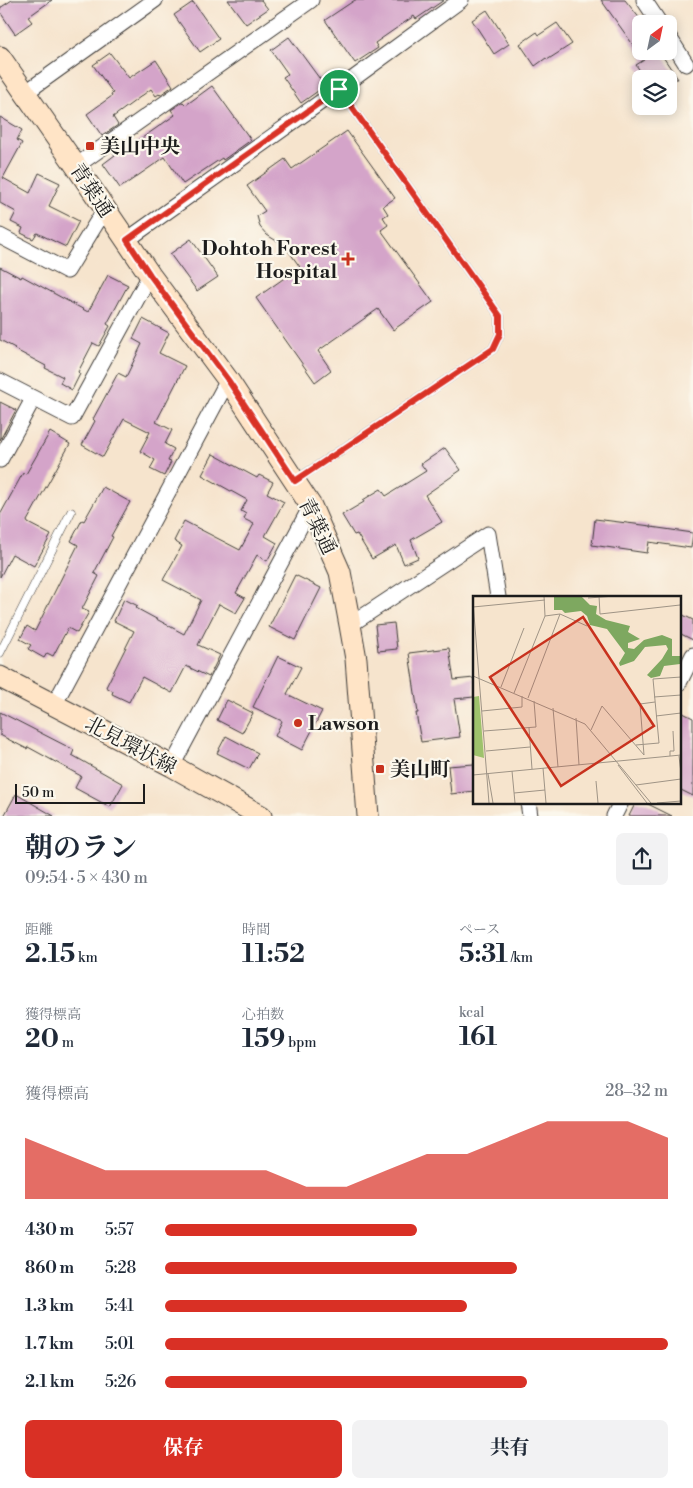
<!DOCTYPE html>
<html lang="ja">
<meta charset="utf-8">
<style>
:root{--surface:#fff;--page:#f2f2f3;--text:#1f2937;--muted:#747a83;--accent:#d93025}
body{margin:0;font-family:"Libre Bodoni","Noto Serif JP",serif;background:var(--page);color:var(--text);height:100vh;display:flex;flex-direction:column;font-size:19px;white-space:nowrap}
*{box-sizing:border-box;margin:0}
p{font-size:16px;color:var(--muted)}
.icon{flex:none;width:28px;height:28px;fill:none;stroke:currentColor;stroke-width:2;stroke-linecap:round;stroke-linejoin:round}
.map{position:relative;height:816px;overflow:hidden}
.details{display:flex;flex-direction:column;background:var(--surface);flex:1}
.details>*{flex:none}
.needle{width:32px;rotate:33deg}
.tools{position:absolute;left:632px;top:15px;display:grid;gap:10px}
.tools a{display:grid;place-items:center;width:45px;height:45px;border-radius:8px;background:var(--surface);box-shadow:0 2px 12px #0003;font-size:25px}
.scale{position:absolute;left:15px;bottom:12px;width:130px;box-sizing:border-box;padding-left:5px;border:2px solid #1c1c1c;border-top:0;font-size:14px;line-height:18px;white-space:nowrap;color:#1c1c1c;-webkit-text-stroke:4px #fbf7ec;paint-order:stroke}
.pin{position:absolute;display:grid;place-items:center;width:42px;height:42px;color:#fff;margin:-21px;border:2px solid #fff;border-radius:50%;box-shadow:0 1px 5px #0007}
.round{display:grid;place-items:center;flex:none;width:52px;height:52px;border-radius:8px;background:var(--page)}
.overview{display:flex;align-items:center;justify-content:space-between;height:85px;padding:0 25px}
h1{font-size:28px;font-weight:700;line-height:38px}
.stats{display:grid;grid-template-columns:repeat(3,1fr);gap:8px;height:85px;padding:5px 25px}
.stats div{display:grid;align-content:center}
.stats b{font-size:25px;font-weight:700}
.stats small{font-size:14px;font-weight:400}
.stats p{font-size:14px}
.chart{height:140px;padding:10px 25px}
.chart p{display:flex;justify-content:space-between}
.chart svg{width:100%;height:90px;margin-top:5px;fill:var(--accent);opacity:.7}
.button{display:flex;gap:10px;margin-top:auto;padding:10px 25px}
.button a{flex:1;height:58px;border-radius:8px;background:var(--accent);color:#fff;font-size:20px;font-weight:700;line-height:58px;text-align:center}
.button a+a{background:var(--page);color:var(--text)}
ul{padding:0 25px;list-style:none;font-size:16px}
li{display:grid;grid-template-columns:80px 60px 1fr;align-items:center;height:38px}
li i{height:12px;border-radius:6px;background:var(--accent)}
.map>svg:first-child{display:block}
.building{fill:#d4a4c9}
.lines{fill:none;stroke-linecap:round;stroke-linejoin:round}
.lane-casing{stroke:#3d3a37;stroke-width:9}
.street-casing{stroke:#3d3a37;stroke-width:17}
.secondary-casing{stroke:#3d3a37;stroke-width:23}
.lane{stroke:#fff;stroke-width:8}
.street{stroke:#fff;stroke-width:15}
.secondary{stroke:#ffe4c6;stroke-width:21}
.route-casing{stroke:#fff;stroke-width:10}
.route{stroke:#d93025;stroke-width:6}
.poi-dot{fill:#c8321e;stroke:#fbf7ec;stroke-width:2}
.labels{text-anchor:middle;stroke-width:4.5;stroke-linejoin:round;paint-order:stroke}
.poi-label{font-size:20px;font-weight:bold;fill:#1c1c1c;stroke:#fbf7ec;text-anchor:start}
.street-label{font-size:20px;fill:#1c1c1c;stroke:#fbf7ec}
.inset-road{fill:none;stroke:#9f9486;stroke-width:1}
.view{fill:#c8321e;fill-opacity:0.15;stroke:#c8321e;stroke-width:2.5}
.inset-edge{fill:none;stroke:#1c1c1c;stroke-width:2.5}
</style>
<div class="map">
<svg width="693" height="816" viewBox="0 0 693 816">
<rect width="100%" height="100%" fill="#fbf7ec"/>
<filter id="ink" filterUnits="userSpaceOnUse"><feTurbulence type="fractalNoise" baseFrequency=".02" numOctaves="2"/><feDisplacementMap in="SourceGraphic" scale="10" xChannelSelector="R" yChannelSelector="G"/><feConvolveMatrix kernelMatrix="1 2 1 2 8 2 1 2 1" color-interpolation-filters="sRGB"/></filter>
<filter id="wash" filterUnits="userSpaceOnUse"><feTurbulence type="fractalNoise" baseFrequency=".0096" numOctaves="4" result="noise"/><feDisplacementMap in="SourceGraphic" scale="20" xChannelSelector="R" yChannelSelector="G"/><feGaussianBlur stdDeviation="1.12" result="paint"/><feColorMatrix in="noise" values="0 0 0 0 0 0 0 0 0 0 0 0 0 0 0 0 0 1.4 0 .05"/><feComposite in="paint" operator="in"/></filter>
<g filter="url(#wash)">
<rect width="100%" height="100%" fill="#f6e4cd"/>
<g id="blocks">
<path class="building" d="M12,0H52L28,17L32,22L15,34L0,12V8Z
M228,0H261L268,9L246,24Z
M355,0H444L416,19L414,16L375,43L378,48L355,63L325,20Z
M601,0H625L641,20V51H659L678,79H646L636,65L644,60Z
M193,2L219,39L200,52L174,15Z
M487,10L509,44L494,54L472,20Z
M557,23L572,44L547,60L546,58L535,66L520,44L537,32L539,35Z
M289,37L325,86L301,103L283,77L288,74L271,50Z
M110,53L129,78L156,60L173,86L160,95L159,94L156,96L151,89L113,117L118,125L102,136L87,114L112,96L111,94L113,93L93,65Z
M212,86L251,140L223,160L222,158L183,184L165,157L120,188L103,164L115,155L113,152L129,140L132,144L145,136L175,115L171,110L183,102L186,105Z
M0,117L22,130L17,140L22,143L3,178L30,193L39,173L60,183L49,206L79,221L66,247L37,233L33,239L21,233L23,228L11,222L16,212L0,203Z
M347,131L395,198L383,206L388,214L383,217L388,225L381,230L433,302L393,330L378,309L318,351L331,370L315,382L256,298L300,267L282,242L275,240L267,235L260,227L257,216L265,211L247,186L285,159L292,169Z
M191,239L218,277L197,291L170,254Z
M0,267L21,278L22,276L88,312L108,275L128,285L107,324L110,326L99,346L93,343L78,372L80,374L72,390L60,383L63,377L45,368L46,366L14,349L15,348L0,340Z
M143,319L169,333L159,353L185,366L156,422L172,430L165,444L174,449L168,461L171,462L164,476L150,469L155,460L140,451L150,432L124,419L103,457L82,445L95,421L93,419L118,373L126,377L142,344L133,339Z
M0,402L16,410L0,440Z
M50,432L70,444L27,521L28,523L51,535L34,566L12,554L0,577V515L23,473L26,474Z
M445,448L461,470L425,495L442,522L411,540L418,558L404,564L396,545L372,559L357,534L354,535L342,515L364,502L363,500L381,489L386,496L426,471L421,464Z
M213,454L257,478L259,475L273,482L267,493L284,502L265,536L277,543L267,561L257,555L236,593L245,598L236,613L219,604L198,645L220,655L209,677L186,666L172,693L142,677L129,702L112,694L113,691L106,687L134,631L114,621L124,599L138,606L136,608L184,634L201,600L163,580L182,546L174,541L184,521L240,550L254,524L244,519L246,514L241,511L247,500L202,475Z
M103,487L130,502L111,536L113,537L94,573L99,576L82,609L89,612L77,633L68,628L53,656L47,653L44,658L28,649L31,645L20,639L27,626L35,631L78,545L71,541L82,520L84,521Z
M595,519L651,526V527L693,533L691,548L649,542L647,553L592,545Z
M295,575L321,588L295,640L269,627Z
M679,613L693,620V640L679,633Z
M394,623L397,649L378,651L375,625Z
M449,648L454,680L474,678V697L454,699L460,737L421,742L416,713H418L409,653Z
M278,656L301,667L287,694L322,711L302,750L275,736L282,721L253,707Z
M227,700L253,713L242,733L217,720Z
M679,711L693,718V796L679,789Z
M0,712L74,750L72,755L123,784L110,807L75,788L81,776L28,747L27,749L0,735Z
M226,736L258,753L249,769L217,753Z
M474,764V791L451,794L448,766Z
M16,794L54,816H4Z
M636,802H644L672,816H629Z"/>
</g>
</g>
<g filter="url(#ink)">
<use href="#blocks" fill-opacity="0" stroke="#3d3a37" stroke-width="1"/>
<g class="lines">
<defs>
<path id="lane" d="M296,480L493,349L500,334V316L339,89
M0,653L71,512"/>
<path id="street" d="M644,0L660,24
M669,37L686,64
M25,93L155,0
M76,166L311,0
M0,236L67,271L105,209
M127,240L339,89L461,0
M0,381L72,418L150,275
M0,460L33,399
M350,625L488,534L498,597
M679,683L693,655
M54,705L228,380
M172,766L311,506
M528,802L530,816
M614,816L621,802"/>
<path id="secondary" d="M0,57L76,166L150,275L228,380L311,506L340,572L350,625L356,659L368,816
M0,677L172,766L261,816"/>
</defs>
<use href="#lane" class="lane-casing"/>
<use href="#street" class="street-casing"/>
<use href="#secondary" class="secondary-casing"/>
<use href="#lane" class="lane"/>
<use href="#street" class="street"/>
<use href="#secondary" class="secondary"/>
</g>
</g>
<g class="lines" filter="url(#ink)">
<defs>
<path id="route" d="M339,89L500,316V334L493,349L295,481L228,380L150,275L127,240Z"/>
</defs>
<use href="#route" class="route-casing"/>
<use href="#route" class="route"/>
</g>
<g class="poi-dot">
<rect x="85" y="141" width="10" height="10" rx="2.5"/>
<path d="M345.5 251.5h5v5h5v5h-5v5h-5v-5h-5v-5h5z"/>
<circle cx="298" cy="723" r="5"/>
<rect x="375" y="764" width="10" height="10" rx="2.5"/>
</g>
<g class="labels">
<g class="poi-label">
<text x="100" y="153">美山中央</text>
<text x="337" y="255" text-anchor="end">Dohtoh Forest<tspan x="337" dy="23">Hospital</tspan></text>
<text x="308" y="730">Lawson</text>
<text x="390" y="776">美山町</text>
</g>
<g class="street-label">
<text transform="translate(92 190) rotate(56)" y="7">青葉通</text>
<text transform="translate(318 526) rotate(64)" y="7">青葉通</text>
<text transform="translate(131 745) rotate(28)" y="7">北見環状線</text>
</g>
</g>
<g transform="translate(473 596)">
<rect width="208" height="208" fill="#f6e4cd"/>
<path d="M6,100L11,162L0,159V101Z" fill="#9ec26c"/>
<path d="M81,0H108L117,9L124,10L123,18L133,24L157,30L155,36L167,43L155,47V52L161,53L171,44L189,39L199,43V60H207V68L191,70L187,80L178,82L174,79L189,63L195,53L193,49L172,51L161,65L147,70L146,67L152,57L134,33L117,29L114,20L108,15L92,17L89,14H81Z" fill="#7ea860"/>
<path class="inset-road" d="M126,0L127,18L207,9M115,2L142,0M0,6L16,207M0,11L72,4M87,18L114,30M0,80L112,128L178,207M28,91L51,32M41,97L72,20L71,0M181,101L208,99M55,102L87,18L72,20M80,112L85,171M9,115L49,111V100M183,120L208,117M103,122L106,169M56,132L59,173M118,134L129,110L171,159M11,135L63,131L61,105M163,149L186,147L180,83L208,81M13,155L57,151M171,159L167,108L182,106M197,160V155H201L200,135M206,160L208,177M145,169L174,207M70,172L73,207M39,175L42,207M15,178L20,207M0,179L208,159M123,185L125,207M163,189L208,183M41,197L72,194M184,207L208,205"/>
<path class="view" d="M110,21L181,130L88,190L17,81Z"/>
<rect width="208" height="208" class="inset-edge"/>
</g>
</svg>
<div class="tools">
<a><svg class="needle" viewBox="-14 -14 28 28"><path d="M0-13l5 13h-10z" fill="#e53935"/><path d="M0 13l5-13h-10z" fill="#747a83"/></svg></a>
<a><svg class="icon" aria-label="layers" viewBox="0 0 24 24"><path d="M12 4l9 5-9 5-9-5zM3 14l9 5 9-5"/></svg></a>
</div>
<div class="scale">50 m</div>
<div class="pin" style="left:339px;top:89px;background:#1e9e55"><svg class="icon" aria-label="arrive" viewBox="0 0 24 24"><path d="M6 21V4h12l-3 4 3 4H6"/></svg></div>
</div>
<section class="details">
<div class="overview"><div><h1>朝のラン</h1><p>09:54 · 5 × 430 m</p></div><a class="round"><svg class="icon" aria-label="share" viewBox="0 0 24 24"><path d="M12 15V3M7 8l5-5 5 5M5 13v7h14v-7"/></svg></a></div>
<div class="stats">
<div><p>距離</p><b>2.15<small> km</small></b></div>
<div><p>時間</p><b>11:52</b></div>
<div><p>ペース</p><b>5:31<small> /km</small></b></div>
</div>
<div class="stats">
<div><p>獲得標高</p><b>20<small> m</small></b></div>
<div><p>心拍数</p><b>159<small> bpm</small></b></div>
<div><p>kcal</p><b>161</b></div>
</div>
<div class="chart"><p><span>獲得標高</span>28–32 m</p>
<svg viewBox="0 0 160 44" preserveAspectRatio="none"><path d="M0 44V14L10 22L20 30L30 30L40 30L50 30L60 30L70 38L80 38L90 30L100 22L110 22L120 14L130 6L140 6L150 6L160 14V44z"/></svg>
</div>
<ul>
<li><b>430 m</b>5:57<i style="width:50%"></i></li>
<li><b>860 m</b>5:28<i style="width:70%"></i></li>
<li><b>1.3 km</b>5:41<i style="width:60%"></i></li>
<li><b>1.7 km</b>5:01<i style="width:100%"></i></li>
<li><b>2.1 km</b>5:26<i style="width:72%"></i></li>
</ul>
<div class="button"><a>保存</a><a>共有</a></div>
</section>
